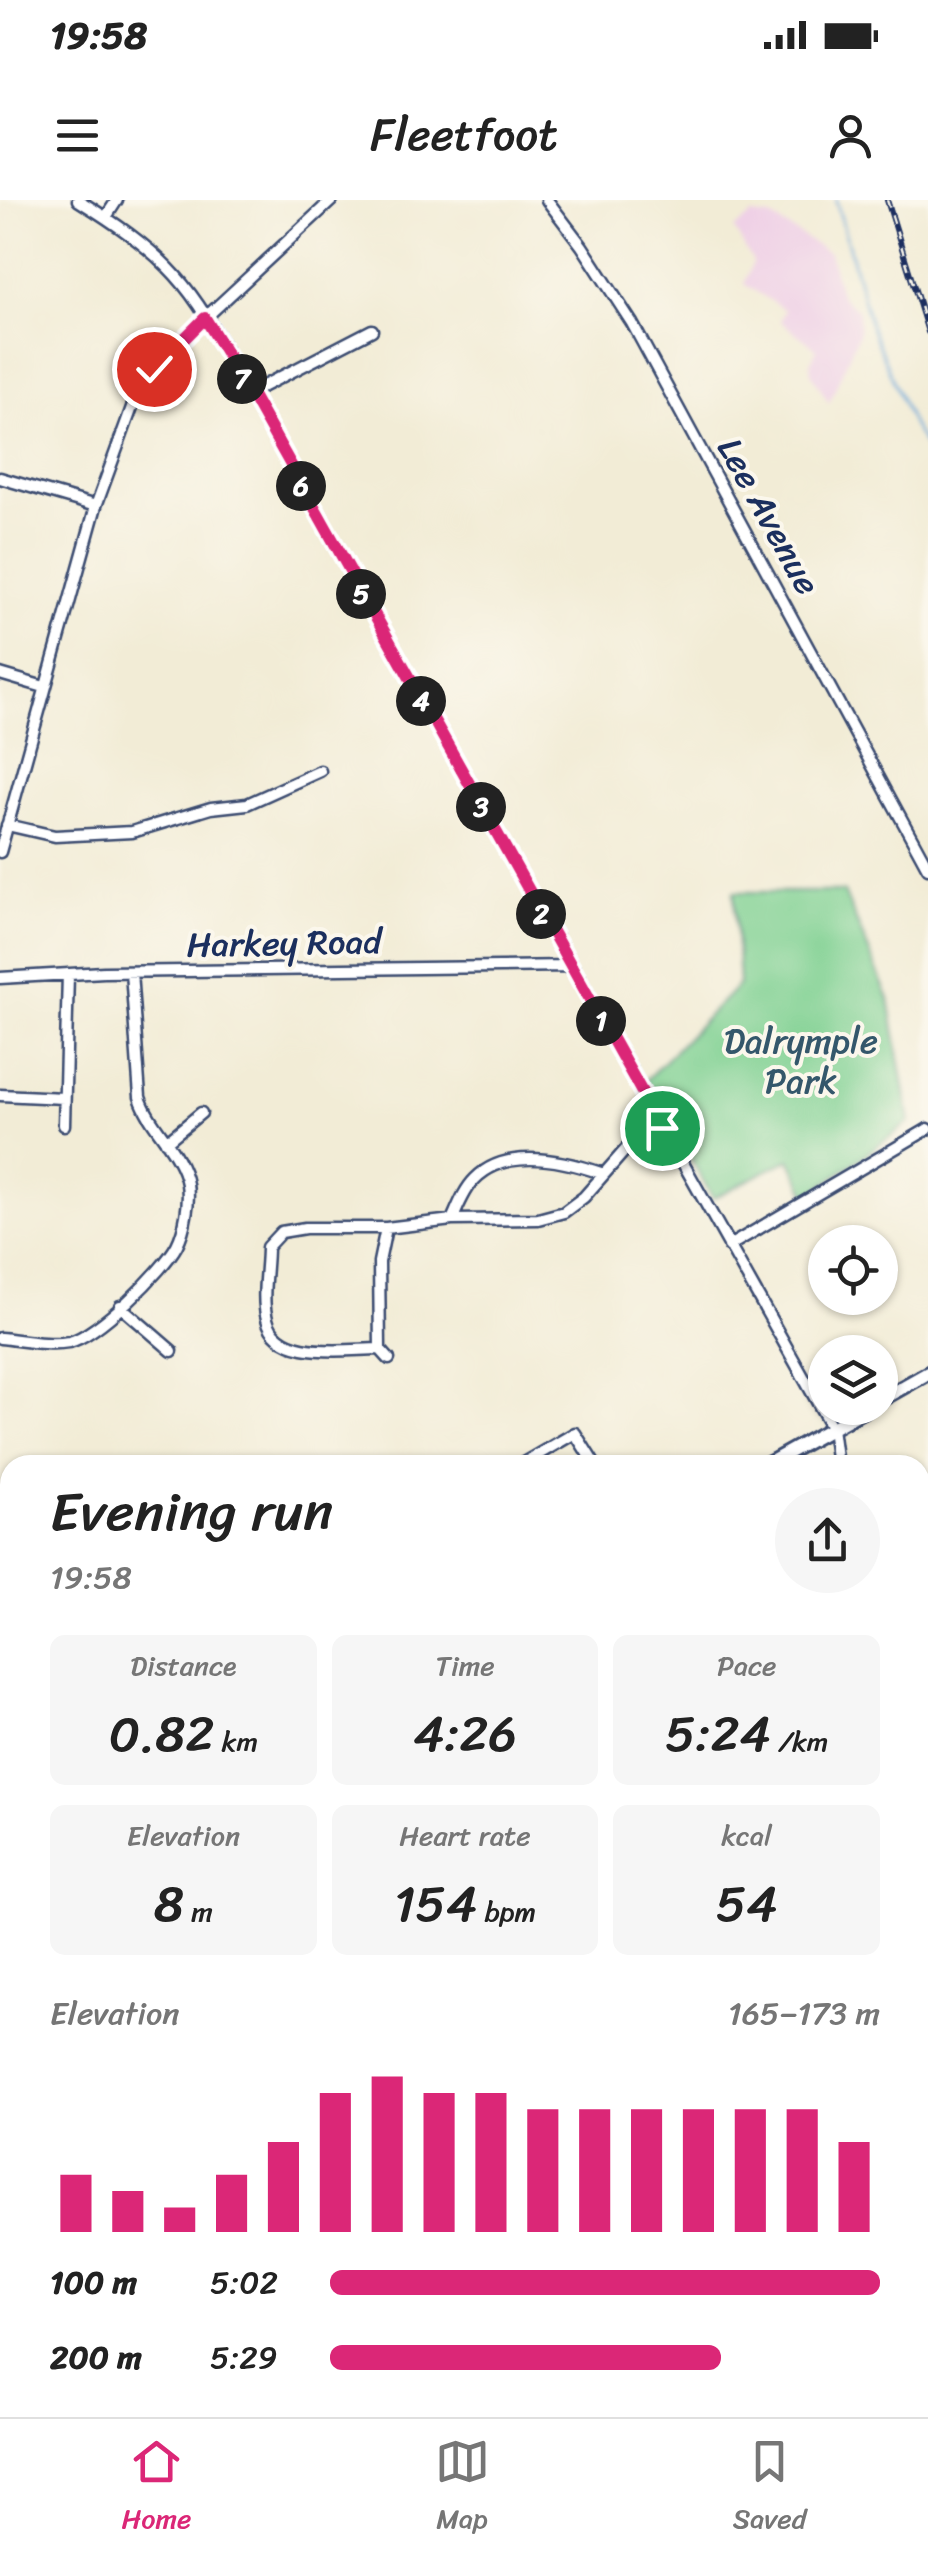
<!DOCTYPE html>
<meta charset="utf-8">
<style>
:root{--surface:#fff;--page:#f6f6f6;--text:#222;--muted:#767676;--line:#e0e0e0;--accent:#db2777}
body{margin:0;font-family:Sriracha,sans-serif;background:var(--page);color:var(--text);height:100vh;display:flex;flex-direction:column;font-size:38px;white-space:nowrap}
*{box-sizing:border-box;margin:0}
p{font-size:32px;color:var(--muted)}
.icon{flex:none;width:55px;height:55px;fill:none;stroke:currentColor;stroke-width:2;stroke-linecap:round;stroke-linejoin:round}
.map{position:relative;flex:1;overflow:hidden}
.side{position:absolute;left:0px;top:1255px;width:930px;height:962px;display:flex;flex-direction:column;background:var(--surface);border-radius:30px 30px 0 0;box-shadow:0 2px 8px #0004}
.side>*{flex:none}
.controls{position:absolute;left:808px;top:1025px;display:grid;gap:20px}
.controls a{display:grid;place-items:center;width:90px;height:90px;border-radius:50%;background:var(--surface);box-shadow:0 2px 8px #0004;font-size:50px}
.pin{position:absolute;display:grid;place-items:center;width:85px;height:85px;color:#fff;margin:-42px;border:5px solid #fff;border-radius:50%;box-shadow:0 2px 10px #0007}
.km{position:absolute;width:50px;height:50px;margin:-25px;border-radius:50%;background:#222;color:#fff;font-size:28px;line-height:50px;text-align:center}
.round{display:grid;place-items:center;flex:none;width:105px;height:105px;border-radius:52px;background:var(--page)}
.summary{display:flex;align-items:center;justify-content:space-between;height:170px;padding:0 50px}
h1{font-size:55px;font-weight:600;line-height:75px}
.figures{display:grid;grid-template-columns:repeat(3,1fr);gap:15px;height:170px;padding:10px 50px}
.figures div{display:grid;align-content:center;border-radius:15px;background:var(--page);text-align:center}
.figures b{font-size:50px;font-weight:600}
.figures small{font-size:28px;font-weight:400}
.figures p{font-size:28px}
.chart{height:280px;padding:20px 50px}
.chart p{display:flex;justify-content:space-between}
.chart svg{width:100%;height:180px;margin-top:10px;stroke:var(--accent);stroke-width:6}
ul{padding:0 50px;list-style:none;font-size:32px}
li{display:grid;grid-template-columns:160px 120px 1fr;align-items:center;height:75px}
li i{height:25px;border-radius:12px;background:var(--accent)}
.status{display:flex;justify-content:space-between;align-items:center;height:70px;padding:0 50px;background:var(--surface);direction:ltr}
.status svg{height:28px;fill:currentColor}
header{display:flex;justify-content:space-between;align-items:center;height:130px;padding:0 50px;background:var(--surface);font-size:45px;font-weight:600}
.tabs{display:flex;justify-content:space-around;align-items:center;height:140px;border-top:2px solid var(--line);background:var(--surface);font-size:28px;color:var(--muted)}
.tabs a{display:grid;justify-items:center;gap:5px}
.tabs .active{color:var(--accent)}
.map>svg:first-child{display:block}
.built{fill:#efd0e6}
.green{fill:#7ed091;stroke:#4c8078;stroke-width:2.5}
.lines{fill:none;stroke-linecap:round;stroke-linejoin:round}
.stream{stroke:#65a5d8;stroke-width:2.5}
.minor-casing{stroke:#3b4b70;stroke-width:15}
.major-casing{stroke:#3b4b70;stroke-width:18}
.minor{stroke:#fff;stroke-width:10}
.major{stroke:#fff;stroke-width:12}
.rail-casing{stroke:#1b2f5e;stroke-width:6}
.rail{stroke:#fbf7ec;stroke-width:2.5;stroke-dasharray:8;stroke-linecap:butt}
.route-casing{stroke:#fff;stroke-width:20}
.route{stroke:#db2777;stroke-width:12}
.labels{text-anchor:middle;stroke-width:8;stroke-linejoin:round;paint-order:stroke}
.street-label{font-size:35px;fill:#1b2f5e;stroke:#fbf7ec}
.park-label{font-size:35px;fill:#34576b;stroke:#fbf7ec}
</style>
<div class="status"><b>19:58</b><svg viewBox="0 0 49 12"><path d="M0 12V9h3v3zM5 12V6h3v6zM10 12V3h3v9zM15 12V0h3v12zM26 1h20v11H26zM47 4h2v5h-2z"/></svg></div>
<header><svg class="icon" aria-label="menu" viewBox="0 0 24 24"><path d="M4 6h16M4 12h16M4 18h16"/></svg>Fleetfoot<svg class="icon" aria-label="person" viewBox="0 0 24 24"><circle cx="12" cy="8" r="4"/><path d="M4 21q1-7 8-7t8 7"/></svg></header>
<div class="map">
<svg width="928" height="2217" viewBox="0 0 928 2217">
<rect width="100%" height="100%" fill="#fbf7ec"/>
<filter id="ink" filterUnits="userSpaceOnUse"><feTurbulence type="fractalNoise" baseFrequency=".01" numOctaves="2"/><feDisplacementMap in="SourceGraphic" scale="20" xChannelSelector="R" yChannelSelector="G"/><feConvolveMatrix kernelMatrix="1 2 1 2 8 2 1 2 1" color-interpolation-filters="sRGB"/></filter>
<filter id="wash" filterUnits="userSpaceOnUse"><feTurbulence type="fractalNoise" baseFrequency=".0048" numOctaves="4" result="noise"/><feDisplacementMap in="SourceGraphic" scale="40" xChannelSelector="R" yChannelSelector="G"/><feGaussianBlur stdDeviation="2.25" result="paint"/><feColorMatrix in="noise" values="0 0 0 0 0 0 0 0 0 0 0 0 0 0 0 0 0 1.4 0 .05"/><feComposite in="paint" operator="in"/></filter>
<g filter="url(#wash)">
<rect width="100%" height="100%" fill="#f2ecd6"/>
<path class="built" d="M752,15L771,17L829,53L841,97L858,110L859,132L829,203L811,173L810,163L817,149L780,121L785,110L744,84L753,62L734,29Z"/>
<path class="green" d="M734,692H844L889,799L910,922L808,996L790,959L713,998L646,880L739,784Z"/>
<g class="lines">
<path class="stream" d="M836,0L871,128L912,225L928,251
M380,2217L384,2208"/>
</g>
</g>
<g filter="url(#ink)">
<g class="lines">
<defs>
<path id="minor" d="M78,0C112,21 148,45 175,75C206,109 227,154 250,193L832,1228L837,1265
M547,0L582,46L632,123L928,668
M106,17L117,0
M250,193L372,130
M0,278L96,306
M0,474L44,487
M7,625L55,636L132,632L211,608L247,604L320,571
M0,652L96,306L135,199L154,169L205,118L332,0
M0,778L104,772L570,766
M0,895L64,898
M64,925L68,774
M166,942L201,913
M452,1020C458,1007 464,990 475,979C507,946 567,961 604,974
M729,1046L928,929
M120,1106L172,1151
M0,1138C22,1140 48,1146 69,1142C97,1136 164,1070 177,1045C185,1029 190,1002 187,984C181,951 150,928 140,897L131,772
M380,1149C345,1149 277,1161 267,1119C261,1098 267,1069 267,1047L281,1032L305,1028H386
M389,1159L380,1149L379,1062L386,1028L452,1020L538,1019L564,1012L584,997L627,948L662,928
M520,1265L575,1233L595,1265
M920,1407L928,1402
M0,1441L10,1457
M920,1468L928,1482
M0,1572L10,1564
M920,1674L928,1670
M920,2057H928
M806,2208L808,2217
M866,2208L887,2217
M20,2217L23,2208
M508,2217L512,2208"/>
<path id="major" d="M880,1200L928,1173
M766,1265L868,1208
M0,1749L10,1741"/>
</defs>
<use href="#minor" class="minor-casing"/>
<use href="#major" class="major-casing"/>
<use href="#minor" class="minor"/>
<use href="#major" class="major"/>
<defs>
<path id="rail" d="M887,0L928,132"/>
</defs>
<use href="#rail" class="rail-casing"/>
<use href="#rail" class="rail"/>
</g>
</g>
<g class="lines" filter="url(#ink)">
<defs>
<path id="route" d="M154,169L205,118L250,192L662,928"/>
</defs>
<use href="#route" class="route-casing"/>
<use href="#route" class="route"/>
</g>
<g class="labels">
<g class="street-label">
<text transform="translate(769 316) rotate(61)" y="12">Lee Avenue</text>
<text transform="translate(284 743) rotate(-1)" y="12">Harkey Road</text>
</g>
<g class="park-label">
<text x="801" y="853">Dalrymple<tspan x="801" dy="40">Park</tspan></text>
</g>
</g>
</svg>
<div class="controls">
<a><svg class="icon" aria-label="locate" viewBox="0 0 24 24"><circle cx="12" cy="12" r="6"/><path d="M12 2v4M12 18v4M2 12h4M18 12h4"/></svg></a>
<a><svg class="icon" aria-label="layers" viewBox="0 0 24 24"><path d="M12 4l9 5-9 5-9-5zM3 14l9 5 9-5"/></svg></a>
</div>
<div class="pin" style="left:662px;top:928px;background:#1e9e55"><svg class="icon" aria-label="arrive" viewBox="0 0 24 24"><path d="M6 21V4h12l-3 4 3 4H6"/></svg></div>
<div class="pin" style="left:154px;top:169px;background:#d93025"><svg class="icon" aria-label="check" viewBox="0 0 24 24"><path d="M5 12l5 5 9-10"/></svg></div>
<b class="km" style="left:601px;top:821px">1</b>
<b class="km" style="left:541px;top:714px">2</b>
<b class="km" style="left:481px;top:607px">3</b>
<b class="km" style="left:421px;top:501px">4</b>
<b class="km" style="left:361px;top:394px">5</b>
<b class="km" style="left:301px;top:286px">6</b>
<b class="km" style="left:242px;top:179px">7</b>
<section class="side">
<div class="summary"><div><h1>Evening run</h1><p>19:58</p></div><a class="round"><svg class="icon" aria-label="share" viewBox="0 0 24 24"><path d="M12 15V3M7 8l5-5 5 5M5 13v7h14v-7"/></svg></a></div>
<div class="figures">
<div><p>Distance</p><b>0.82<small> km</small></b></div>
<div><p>Time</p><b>4:26</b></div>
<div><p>Pace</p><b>5:24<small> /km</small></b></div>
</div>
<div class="figures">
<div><p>Elevation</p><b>8<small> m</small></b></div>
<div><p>Heart rate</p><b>154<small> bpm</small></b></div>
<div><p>kcal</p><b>54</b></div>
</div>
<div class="chart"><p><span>Elevation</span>165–173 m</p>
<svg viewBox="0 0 160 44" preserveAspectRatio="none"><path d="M5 44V30M15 44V34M25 44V38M35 44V30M45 44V22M55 44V10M65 44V6M75 44V10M85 44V10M95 44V14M105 44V14M115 44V14M125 44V14M135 44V14M145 44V14M155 44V22"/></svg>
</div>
<ul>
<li><b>100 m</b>5:02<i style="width:100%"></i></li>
<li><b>200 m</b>5:29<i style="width:71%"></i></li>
</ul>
</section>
</div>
<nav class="tabs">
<a class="active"><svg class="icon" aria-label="home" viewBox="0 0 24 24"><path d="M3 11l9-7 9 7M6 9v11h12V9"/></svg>Home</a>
<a><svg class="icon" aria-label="map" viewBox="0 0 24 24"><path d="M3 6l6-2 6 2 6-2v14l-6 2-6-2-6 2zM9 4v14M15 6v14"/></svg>Map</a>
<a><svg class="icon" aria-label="saved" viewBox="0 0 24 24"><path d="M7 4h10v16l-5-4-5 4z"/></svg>Saved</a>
</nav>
